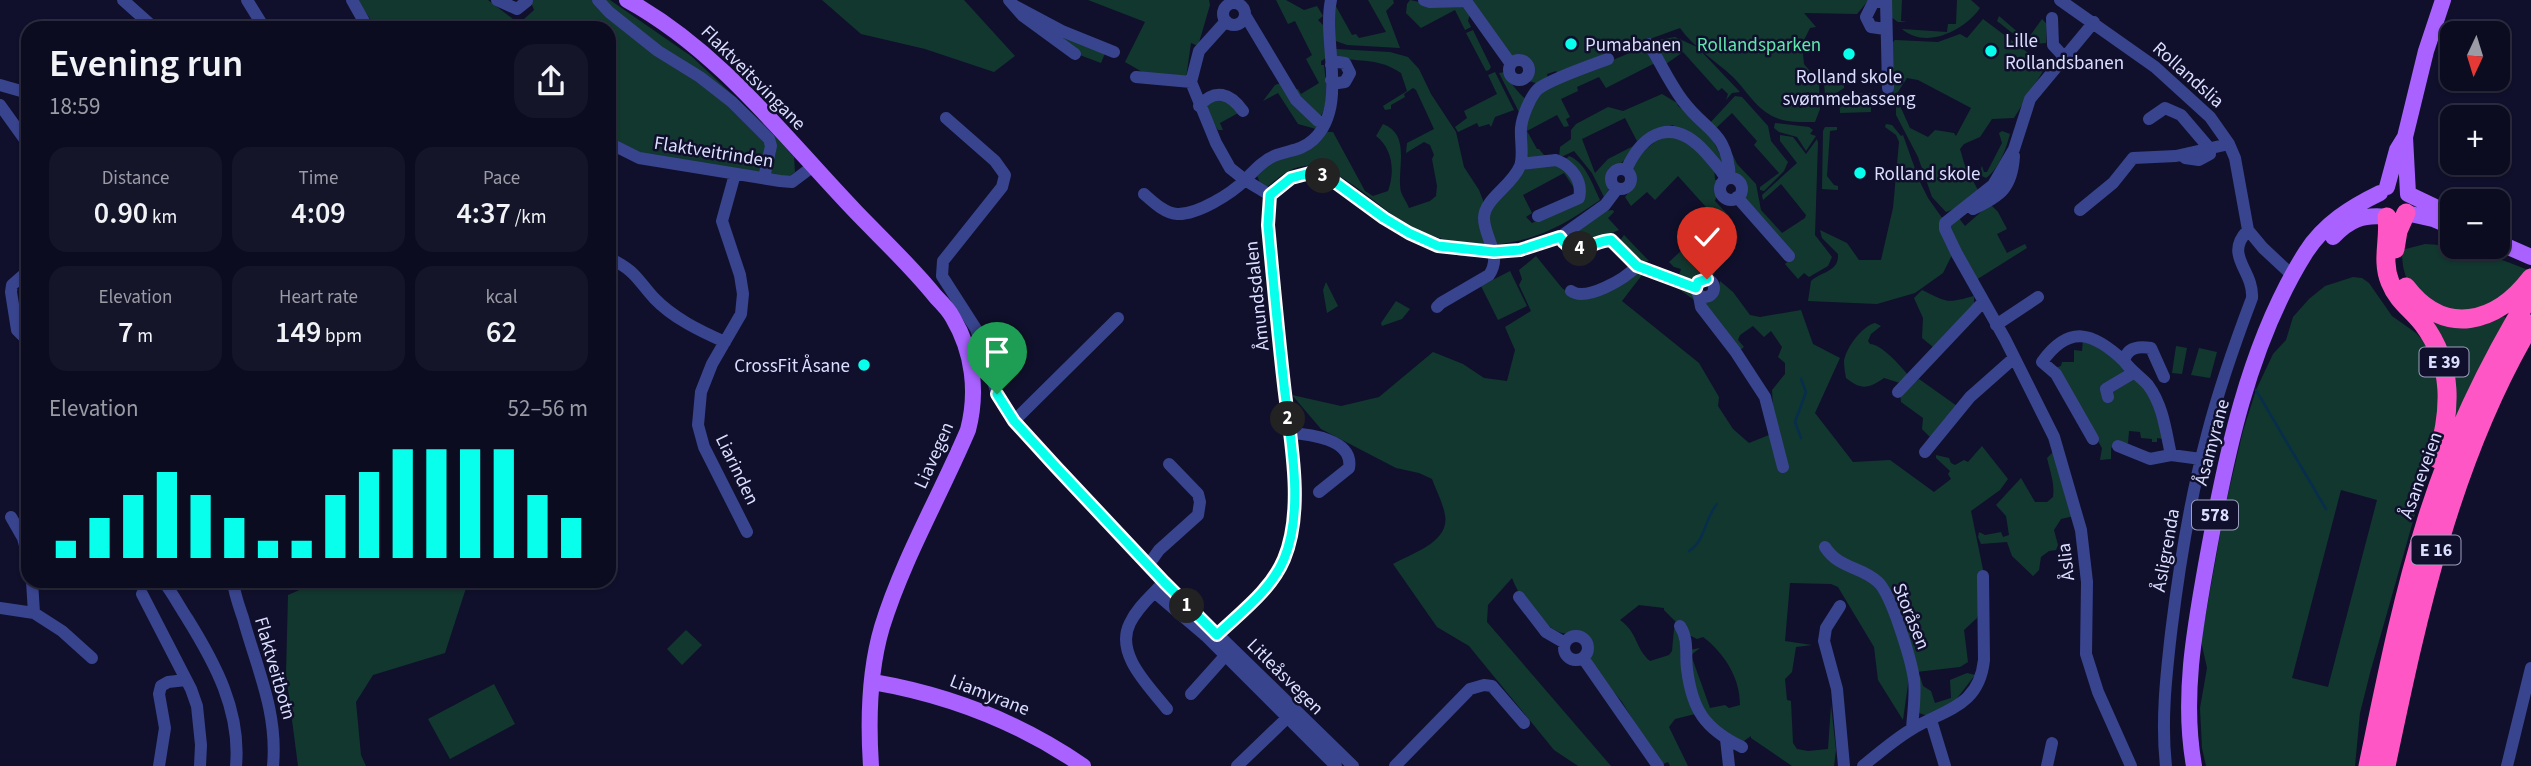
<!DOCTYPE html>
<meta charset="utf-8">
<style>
:root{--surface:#0c0c21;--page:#15152a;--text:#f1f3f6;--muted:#9a9ba5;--line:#2c2c3f;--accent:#07ffec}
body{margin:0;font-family:"Source Sans 3",sans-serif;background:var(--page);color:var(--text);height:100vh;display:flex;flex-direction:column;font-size:26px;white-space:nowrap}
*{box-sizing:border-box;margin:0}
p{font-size:23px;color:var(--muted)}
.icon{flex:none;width:38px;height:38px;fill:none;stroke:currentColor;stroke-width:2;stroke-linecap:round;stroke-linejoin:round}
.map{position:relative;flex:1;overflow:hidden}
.details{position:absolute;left:21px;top:21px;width:595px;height:567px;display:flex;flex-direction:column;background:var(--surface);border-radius:21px;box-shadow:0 2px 5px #0004,0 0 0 2px var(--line)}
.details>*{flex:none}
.needle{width:46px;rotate:184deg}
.tools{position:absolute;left:2440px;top:21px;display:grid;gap:14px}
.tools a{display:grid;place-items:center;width:70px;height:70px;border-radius:14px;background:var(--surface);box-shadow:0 2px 5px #0004,0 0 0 2px var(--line);font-size:35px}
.pin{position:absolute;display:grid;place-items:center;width:60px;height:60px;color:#fff;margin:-72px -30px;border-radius:50% 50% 50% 0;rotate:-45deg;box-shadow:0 0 7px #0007}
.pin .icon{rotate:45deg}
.km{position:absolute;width:35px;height:35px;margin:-18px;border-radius:50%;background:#222;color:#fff;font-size:19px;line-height:35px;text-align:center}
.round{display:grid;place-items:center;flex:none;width:74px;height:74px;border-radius:21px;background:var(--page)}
.overview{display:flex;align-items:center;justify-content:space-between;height:119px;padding:0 28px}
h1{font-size:38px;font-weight:600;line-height:52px}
.figures{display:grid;grid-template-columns:repeat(3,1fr);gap:10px;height:119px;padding:7px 28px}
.figures div{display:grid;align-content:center;border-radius:18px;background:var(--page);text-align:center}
.figures b{font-size:30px;font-weight:600}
.figures small{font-size:19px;font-weight:400}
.figures p{font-size:19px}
.chart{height:196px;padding:14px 28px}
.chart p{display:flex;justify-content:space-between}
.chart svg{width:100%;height:126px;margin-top:7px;stroke:var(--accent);stroke-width:6}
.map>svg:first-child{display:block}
.green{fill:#12372f;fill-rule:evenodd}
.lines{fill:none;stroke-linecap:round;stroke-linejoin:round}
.stream{stroke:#082e4d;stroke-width:2.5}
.minor{stroke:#39448e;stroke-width:12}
.major{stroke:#a962ff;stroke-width:16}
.highway{stroke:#ff56c5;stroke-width:19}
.minor-bridge{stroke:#39448e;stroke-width:12}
.route-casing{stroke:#fff;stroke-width:14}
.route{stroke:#07ffec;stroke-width:9}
.poi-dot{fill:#07ffec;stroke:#10102c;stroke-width:2.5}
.labels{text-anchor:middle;stroke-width:5;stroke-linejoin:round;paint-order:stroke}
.shield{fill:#10102c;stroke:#9ea0c0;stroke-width:2}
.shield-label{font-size:18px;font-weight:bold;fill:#dbdeff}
.poi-label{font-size:19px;fill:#dbdeff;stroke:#10102c;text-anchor:start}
.park-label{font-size:19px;fill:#5fe7ad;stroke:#10102c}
.street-label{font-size:19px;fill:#dbdeff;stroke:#10102c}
</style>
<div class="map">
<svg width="2531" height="766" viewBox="0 0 2531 766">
<rect width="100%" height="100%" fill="#10102c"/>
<path class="green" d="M357,0H488L513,19L523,20L534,10L530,0H610L691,56L764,124L794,157L795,172L786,179L643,154L609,137V28H422L371,20Z
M822,0H964L1015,56L994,72L925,49L861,34Z
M1088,0H1209L1210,5L1198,46L1191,43L1186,78L1151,77L1125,62L1145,22Z
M1276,0H1286L1304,10L1317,6L1323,16L1318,20L1324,26L1326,58L1321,61V65H1324C1326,83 1330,103 1319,119L1293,91L1298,89L1301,94L1319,83L1306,59L1312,55L1295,21L1288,24Z
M1368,0H1393L1394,3L1386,11L1400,48L1347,45L1333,40V1L1352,35L1356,34L1359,38L1386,32Z
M1410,0L1424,3H1458L1470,13L1468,21L1471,27L1465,30L1455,10L1421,28L1406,13L1407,4Z
M1465,0H1886L1867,2L1857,14L1804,13L1816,27L1810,28L1802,44L1804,64L1819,82L1820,109L1815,122C1801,122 1785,123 1772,116C1755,107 1746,90 1733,77C1716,61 1694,48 1680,28L1617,51L1611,48L1607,49L1610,55L1560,78L1556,71L1547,74L1548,79L1539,84L1525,80L1531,69L1527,60L1511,55Z
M1889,0H1902L1901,21L1907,22H1898L1891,17Z
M1957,0H1971L1980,8C1965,30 1926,50 1902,29L1947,32L1948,24H1956Z
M1999,16L2027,40L2042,19L2047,24L2046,43C2025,46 2014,34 1997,21Z
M1983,19L2043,64L2045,68L2014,118L1992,119L1980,137L1964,144L1960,149L1965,166L1979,192L1963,206L1946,212L1932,197L1918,157L1896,115V97L1910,128L1928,137L1935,130L1954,133L1956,136L1971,108L1918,80L1907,78L1894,98L1888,47L1895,40L1938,42L1960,34L1967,38Z
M1473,30L1491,67L1489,70L1486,71L1466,33Z
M1064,35L1106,51L1101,63L1077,54L1064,40Z
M1675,37L1697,47L1740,92L1732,93L1726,100L1728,94L1722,88L1718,91L1683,52L1666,64L1654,46L1658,40Z
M1646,46L1657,62L1606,88L1599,77L1577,87L1578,91L1561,99L1570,117L1566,119L1569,126L1564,127L1557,115L1527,131L1537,149H1539L1544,155H1550L1521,164V128L1542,90Z
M1336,49L1390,52L1408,57L1419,69L1431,94L1456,132L1464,167L1479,190L1484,203L1487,244C1459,245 1435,239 1410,226C1381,211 1336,161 1304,166C1288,168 1279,178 1267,187L1261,185L1257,176L1260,169L1325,132H1333L1365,191L1373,196L1388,191C1395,172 1393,149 1376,136L1383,124C1412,135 1396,170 1401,192C1403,197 1407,203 1409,208L1430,201L1436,196L1437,186L1432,159L1434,155L1430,145L1424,142L1406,153L1407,143L1434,129L1416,90L1413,88L1404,94L1405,97L1391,105V109L1385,110L1383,106L1407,91L1401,73C1377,57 1361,63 1336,57Z
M1495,72L1514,110L1495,117L1491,127L1489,124L1479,127L1477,123L1458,132L1455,127L1467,118L1464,111L1497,94L1488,75Z
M1505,72C1511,84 1518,93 1528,101L1520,114L1499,73Z
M1820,75L1844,80V88L1835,94L1825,95L1824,83Z
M1284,82L1319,124L1316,129L1298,124L1278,93L1263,101L1275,85Z
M1871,93V112L1840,113L1839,94Z
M1662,94L1677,103L1678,106L1708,130L1726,167L1673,125L1655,129L1637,141L1625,118L1582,139L1595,173L1608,159L1647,139L1620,164L1609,168L1606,176L1609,189L1604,197L1592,173L1574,151L1559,158L1560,147L1571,139V130L1576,124L1608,107L1623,111Z
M1735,96L1742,97L1768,126L1771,141L1788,162L1784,171L1764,191L1760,190V187L1779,173L1754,145L1757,141L1732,113L1714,130L1709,124Z
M1224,98L1240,112L1220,123L1223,130H1218L1207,114L1208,103Z
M1775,123L1809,127L1813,130L1810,134L1816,136L1806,151L1797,137L1779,132L1774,128Z
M1886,124L1892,125L1901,136L1903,135L1919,180L1928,198L1945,222L1952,255L1943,273L1915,293L1877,304L1808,301L1811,281C1822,271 1839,272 1838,254L1822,238L1820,230L1847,243L1859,260H1881L1893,208L1899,142L1896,135L1885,127Z
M1825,127H1837V130L1830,131L1827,176L1834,185L1838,186V190L1822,189L1823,131Z
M2002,131L2010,134C2006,149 1999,169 1986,178L1982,176L1981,168L1982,166L1984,172H1987L2002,143L1999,133Z
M1780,135L1793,137L1806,154L1817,139L1818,143L1815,235L1832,257L1828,266L1809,277L1804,273L1798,279L1785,264L1792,258L1743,197V180L1734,174L1730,149L1737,164L1756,184L1761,210L1782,233L1805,218L1806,215L1781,184L1763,200L1762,195L1797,163L1780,141Z
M1683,137L1714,165L1715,180H1721L1715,201L1729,216L1711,233L1707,227L1713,221L1711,219L1714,216L1678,176L1655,200L1647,192L1631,206L1625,197C1642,176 1630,180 1633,159L1660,138Z
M1569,156C1585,162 1593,185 1600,200C1564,225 1538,240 1494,245L1489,223L1490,205L1520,171L1552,162L1568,170L1576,191L1564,173L1523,195L1532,213L1526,217L1532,223L1582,199L1564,161Z
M1990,204L1998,212L2007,229L1997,234L2007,253L2025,244L2027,248L1976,280L1950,231L1951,224L1958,217L1965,226Z
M1613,210L1614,212L1608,218L1619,230L1579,246L1570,241V236L1574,233L1605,211Z
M1624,235L1649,261L1641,262L1619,242Z
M2425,244C2459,245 2497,257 2528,270C2512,287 2496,306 2472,313C2453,318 2420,298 2409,282C2403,273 2402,261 2402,250Z
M1691,248L1715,272L1713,276H1701L1691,282L1679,275L1681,269L1674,267L1669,262L1683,249L1684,255Z
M1536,256L1562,288L1574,298L1638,270L1693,291L1697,302L1676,287L1642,275L1622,301L1699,363L1719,397L1718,406L1733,429L1749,443L1769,435L1773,407L1772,390L1785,374V363L1778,357L1782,347L1771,331L1764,337L1753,326L1740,335L1738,340L1744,347L1739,351L1704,303L1717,296L1720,281L1733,292L1750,315L1760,317L1801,310L1813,344L1840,358L1815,413L1853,462L1890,460L1934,492L1951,479L1948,474L1950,471L1936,458V455L1949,458L1951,463L1955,465L1964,460L1968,462L1982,446L2008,479L2000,490L1971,511L1987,589L1977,618L1964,630L1968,662L1960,667L1916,672L1910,670L1903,720L1878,680L1874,647L1838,587L1831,584L1790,583L1785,641L1812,645L1796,647L1792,672L1785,679L1787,700L1791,701L1793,743L1797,749L1808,751L1828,749L1831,705L1836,750L1834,766H1792L1751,738V736L1741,743L1722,731L1700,710L1688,659L1690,650L1700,648L1691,655L1710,708L1725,705L1729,708L1740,705C1740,677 1724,653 1703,637L1697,639L1689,635L1664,610V608L1639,605L1620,620C1639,634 1634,647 1650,661L1669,655L1672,651L1674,629H1677L1695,714L1675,719L1669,727L1688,766H1670L1668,762L1661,765L1622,702L1587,659L1591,646L1586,636C1578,634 1566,635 1559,632C1538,623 1519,597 1512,578L1488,605L1487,622L1611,766H1578L1554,750L1469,646L1437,627L1393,564C1413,553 1450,542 1445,515C1443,503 1436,490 1432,479L1419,473L1396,468L1321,429L1292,395L1341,406L1379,397L1433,352L1463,364L1484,378L1507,381L1515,350L1505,327L1531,311L1519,285L1522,279L1519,270Z
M1510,271L1527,306L1498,320L1481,286Z
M2353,277L2362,278L2369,283L2392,316L2416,333L2433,352L2441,384L2436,440L2370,673L2360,713L2355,766H2206L2202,748L2200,708L2207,668L2201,641L2225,507L2243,431L2256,390L2273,354L2286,340L2293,317L2309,299L2325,286ZM2341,490L2377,500L2328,687L2292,678Z
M2395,278L2467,327L2485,325L2503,316L2506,318L2449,432L2452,392Z
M1326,282L1338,306L1327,313L1323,290Z
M1922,290C1947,302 1945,304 1974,296V304L1933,347L1922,338L1923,318L1914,298Z
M1396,301L1410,309L1402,319L1382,326L1381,323Z
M1875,323L1881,326L1871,334L1868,341L1870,344C1881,344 1900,365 1908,375L1900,383L1884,378C1868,389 1861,390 1846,378C1845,373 1844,366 1844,361C1846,348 1862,326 1875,323Z
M2083,339L2108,351L2148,391L2164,439L2157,438V442H2152V439L2141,438L2140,432L2129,431L2128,443L2117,444L2111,448V459L2100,460L2102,448L2055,368L2061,366L2062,362H2074V350L2082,351Z
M2176,346L2187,348L2182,374L2172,373Z
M2199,348L2217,352L2210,378L2191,375Z
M1919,379L1957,406L1932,439L1922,429L1923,418L1901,402L1900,393Z
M2054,451L2074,516L2061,519L2054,530L2058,545L2056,550L2049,551L2041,557L2039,570L2033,576L2012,556L2007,542L1981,544L1978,537L1979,532L1985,535L2001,532L2003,537L2009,535L2006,516L1996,505L2021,478L2035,502H2047L2053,497C2055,484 2050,471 2047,458Z
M320,581H466L467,585L445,653L373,675L356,702L361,755L366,766H298L286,674L288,595Z
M686,630L702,645L682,665L667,649Z
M1967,673L1975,675L1955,701L1928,716L1919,713L1917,675L1920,676L1923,686L1931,691L1935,703L1951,698L1950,680Z
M494,684L515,724L450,759L428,719Z"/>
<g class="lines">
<path class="stream" d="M1801,379L1806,392L1795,422L1801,438
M2256,390L2326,509
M1689,551C1706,540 1705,517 1717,504"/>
<path class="minor" d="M123,0L152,26
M247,0L263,26
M352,0L366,25
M497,0L517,9L527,1
M598,0L609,12L658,51L700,77L732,102L769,139L771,146L764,178
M1009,0L1023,16L1075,54
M1424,0L1430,2L1466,1L1511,64
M2060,0L2155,67L2210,117L2229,144L2235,158L2248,230L2263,248L2293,276
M1223 14a11 11 0 1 1 22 0a11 11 0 1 1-22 0Z
M1015,6L1062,31L1114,52
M1245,15L1296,100L1318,121
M2052,18L2053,45L2065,58
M2094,22L2030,99L2014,149L1993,185L1945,223V229L1957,254L2005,339L2054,437L2081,530L2087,582L2086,654L2098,692L2131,766
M140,27L347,25L388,28
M1885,29L1871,27L1866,17L1873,3L1886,0L1888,88
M1649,44C1660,62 1670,84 1683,101C1707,133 1727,130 1730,178
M1509 70a10 10 0 1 1 20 0a10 10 0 1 1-20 0Z
M1331,65L1338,62L1345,63L1350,73L1345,82L1338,83L1331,80
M1136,77L1191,82
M0,85L28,93
M0,105L28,144
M1199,106C1215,88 1230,93 1243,111
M946,118L995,161L1005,175L1002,187L943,261L942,276L976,329L997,394L1014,421L1164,582L1353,766
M2149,119L2165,108L2181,115L2210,149V154L2199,160L2185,158
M609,143L639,158L780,181L792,182L812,167
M1521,164L1556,160C1572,166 1583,181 1579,198L1538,216
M1611 179a10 10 0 1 1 20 0a10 10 0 1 1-20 0Z
M1626,170C1644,130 1674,117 1706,153C1713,161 1721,169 1726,179
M735,174L722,221L740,275L743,294L741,314L712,364L701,392L698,425L704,447L747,532
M1720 189a11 11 0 1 1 22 0a11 11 0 1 1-22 0Z
M1144,194C1152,201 1164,213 1177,214C1197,215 1231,194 1245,180L1230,168L1216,143L1191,82L1199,51L1226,21
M1270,195L1245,180C1254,171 1262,161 1274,156C1289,150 1301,151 1313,140C1349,107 1322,42 1331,0
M1737,197L1789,256
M1973,209C2001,196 2012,188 2014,156
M2080,210L2113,183L2133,158L2176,156L2229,144
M1560,237L1605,205L1617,189
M1520,250L1560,237L1563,242L1576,250L1604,241L1611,240L1637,266L1696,288
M609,258C637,272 635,277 654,298C673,318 700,331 725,342
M28,271L12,285L11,292L17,330L28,341
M1696 288a9 9 0 1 1 18 0a9 9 0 1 1-18 0Z
M1571,291C1586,302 1625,279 1637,266
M1699,296L1701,307L1735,351L1765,397L1783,467
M1437,307L1441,303L1489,275C1503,255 1484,238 1484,218C1484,199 1512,186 1520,166C1524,155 1520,140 1521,128C1522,117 1530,97 1538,89C1548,81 1594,64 1608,59
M1996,325L2038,297
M2164,377L2151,348C2139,346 2127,347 2124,361C2131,371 2141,377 2148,385C2163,405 2166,432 2171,455L2201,459
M1898,392L1983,302
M2108,397L2106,389L2133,373
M1014,421L1118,318
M1289,433C1309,434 1354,439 1349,468L1319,492
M2093,439L2056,374L2042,362C2069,324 2093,332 2124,361
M2118,446L2150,459L2171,455
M1925,452L1970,397L2014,358
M11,517L23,538L28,557
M1825,547C1839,569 1861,566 1878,582C1892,595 1911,660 1914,679C1916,695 1913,712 1912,729
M1149,564L1159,550L1198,515L1200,502L1198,494L1169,464
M32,581L34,613
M163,581C172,592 179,606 187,618C215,663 241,711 236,766
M233,581C234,593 239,606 243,618C257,669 278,712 273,766
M1164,582L1160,597L1207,637L1336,766
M1161,585C1150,597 1137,608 1130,623C1114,654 1150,687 1167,709
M142,594L191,689L197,706L201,745L200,766
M1519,597L1546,632L1565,643
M1840,606L1826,628L1824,641L1837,689L1844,766
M0,608L34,613L62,631L92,658
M1680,626C1689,640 1685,654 1687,669C1692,710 1705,729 1742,747
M1217,635C1241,612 1271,590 1284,559C1305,509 1290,438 1284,385C1279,332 1273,279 1268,225L1270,195C1305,158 1327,177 1360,200C1377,212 1393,224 1411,234C1427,243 1444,247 1463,250
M1564 648a12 12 0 1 1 24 0a12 12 0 1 1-24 0Z
M1583,658L1658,766
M1191,694L1225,656
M1931,720L1945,766
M1726,739L1729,766
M159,766L165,728L159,694L161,686L168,682L186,680
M1237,766L1287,718
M1395,766L1470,689L1484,685L1492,686L1524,723
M1863,766C1879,753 1895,739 1912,729C1945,709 1979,707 1984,660L1983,576
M2047,766L2052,743
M2166,766C2161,722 2166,677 2171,633C2179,567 2190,499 2207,435C2219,388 2235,343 2252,298C2254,270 2223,256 2248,230
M2507,766L2531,668"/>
<path class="major" d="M627,0C720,51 784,137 856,212C883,240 912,267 936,297C942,303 949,310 953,318C973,352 978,392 968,430C940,496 903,559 882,627C869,671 868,721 871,766
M2405,137L2408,194L2452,215
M2387,187L2397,150L2405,137L2426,51L2443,0
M2406,213L2433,219L2452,227
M2333,237C2349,220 2363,214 2387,217
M2497,242L2531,257
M873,682C949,695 1019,722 1083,766
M2194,766C2182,699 2194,632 2206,565C2225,459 2248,344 2306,252C2324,224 2351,207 2380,193"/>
<path class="highway" d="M2387,217C2390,239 2381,260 2390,282C2397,300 2411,309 2423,324C2454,365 2451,411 2437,459
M2395,249L2398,231L2406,213
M2406,287C2444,337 2496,324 2531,278
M2368,766C2385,684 2401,602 2426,522C2451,441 2487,366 2531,294
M2386,766C2418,613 2451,459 2531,324"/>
<path class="minor-bridge" d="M1463,250L1494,252L1520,250"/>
</g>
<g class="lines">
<defs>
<path id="route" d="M997,394L1014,421L1056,467L1164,582L1217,635C1241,612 1271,590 1284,559C1305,509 1290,438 1284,385C1278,332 1273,279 1268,225L1270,195L1291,178L1310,173L1328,177L1384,218L1409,233L1438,246L1494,252L1520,250L1560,237C1574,260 1592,241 1611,240L1637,266L1696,288L1698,282L1707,279"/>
</defs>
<use href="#route" class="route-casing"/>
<use href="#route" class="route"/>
</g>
<g class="poi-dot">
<circle cx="1571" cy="44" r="7"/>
<circle cx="1991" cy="51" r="7"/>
<circle cx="1849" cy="54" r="7"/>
<circle cx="1860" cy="173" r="7"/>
<circle cx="864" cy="365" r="7"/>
</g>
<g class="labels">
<g class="shield">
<rect x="2419.5" y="347.5" width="49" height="29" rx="5"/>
<rect x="2192" y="500.5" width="46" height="29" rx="5"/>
<rect x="2411.5" y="535.5" width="49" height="29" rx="5"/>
</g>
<g class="shield-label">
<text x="2444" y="368">E 39</text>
<text x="2215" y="521">578</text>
<text x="2436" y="556">E 16</text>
</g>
<g class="poi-label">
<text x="2005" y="47">Lille<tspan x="2005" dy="22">Rollandsbanen</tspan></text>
<text x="1585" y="51">Pumabanen</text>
<text x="1849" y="83" text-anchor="middle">Rolland skole<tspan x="1849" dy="22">svømmebasseng</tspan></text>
<text x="1874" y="180">Rolland skole</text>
<text x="850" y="372" text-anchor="end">CrossFit Åsane</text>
</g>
<g class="park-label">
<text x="1759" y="51">Rollandsparken</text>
</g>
<g class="street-label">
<text transform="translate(2189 74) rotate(42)" y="7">Rollandslia</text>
<text transform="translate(754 77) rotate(45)" y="7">Flaktveitsvingane</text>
<text transform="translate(714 151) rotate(9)" y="7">Flaktveitrinden</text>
<text transform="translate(1256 296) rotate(-96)" y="7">Åmundsdalen</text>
<text transform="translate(2211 442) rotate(-75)" y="7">Åsamyrane</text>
<text transform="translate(933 455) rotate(-66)" y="7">Liavegen</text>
<text transform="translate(738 469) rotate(64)" y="7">Liarinden</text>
<text transform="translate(2420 475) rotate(-70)" y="7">Åsaneveien</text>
<text transform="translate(2165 550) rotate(-80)" y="7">Åsligrenda</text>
<text transform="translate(2065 562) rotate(-97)" y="7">Åslia</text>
<text transform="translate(1912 616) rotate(68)" y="7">Storåsen</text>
<text transform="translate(276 668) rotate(74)" y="7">Flaktveitbotn</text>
<text transform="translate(1286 676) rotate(45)" y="7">Litleåsvegen</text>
<text transform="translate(990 694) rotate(21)" y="7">Liamyrane</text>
</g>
</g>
</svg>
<div class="tools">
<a><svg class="needle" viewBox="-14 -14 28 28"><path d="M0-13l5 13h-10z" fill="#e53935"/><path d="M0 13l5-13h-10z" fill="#9a9ba5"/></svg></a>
<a>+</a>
<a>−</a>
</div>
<div class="pin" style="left:997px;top:394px;background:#1e9e55"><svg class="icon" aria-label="arrive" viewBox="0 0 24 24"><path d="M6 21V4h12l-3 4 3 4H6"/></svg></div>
<div class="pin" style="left:1707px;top:279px;background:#d93025"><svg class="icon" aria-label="check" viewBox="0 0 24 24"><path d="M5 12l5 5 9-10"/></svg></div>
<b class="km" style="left:1187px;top:606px">1</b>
<b class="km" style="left:1288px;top:419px">2</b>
<b class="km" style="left:1323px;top:176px">3</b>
<b class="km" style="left:1580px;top:249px">4</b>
<section class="details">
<div class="overview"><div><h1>Evening run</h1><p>18:59</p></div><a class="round"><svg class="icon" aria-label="share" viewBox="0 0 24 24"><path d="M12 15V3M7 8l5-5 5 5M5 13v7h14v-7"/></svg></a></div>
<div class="figures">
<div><p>Distance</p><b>0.90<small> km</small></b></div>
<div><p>Time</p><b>4:09</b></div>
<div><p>Pace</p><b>4:37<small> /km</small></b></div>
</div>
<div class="figures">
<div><p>Elevation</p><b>7<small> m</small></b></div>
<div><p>Heart rate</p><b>149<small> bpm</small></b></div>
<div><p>kcal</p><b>62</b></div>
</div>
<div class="chart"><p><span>Elevation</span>52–56 m</p>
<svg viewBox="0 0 160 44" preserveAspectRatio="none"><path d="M5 44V38M15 44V30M25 44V22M35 44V14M45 44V22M55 44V30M65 44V38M75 44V38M85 44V22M95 44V14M105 44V6M115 44V6M125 44V6M135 44V6M145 44V22M155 44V30"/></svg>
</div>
</section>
</div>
